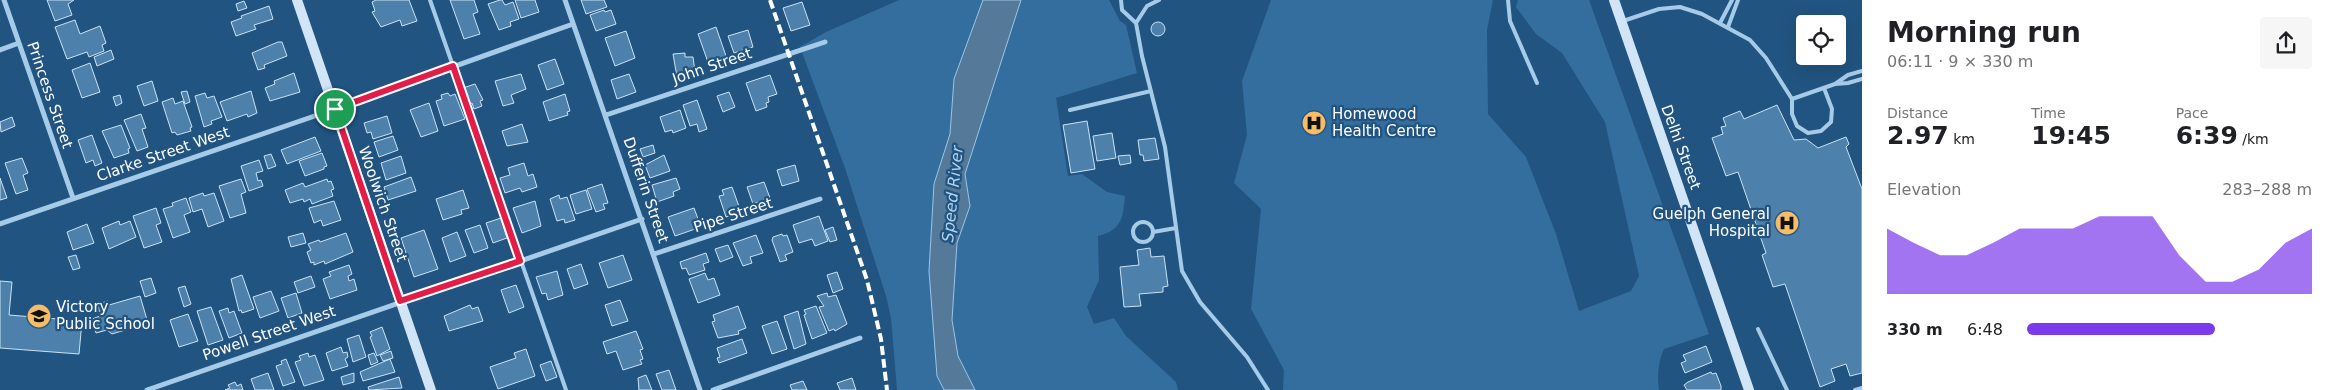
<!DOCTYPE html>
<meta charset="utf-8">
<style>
:root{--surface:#fff;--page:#f6f6f6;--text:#202124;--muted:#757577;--accent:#7c3aed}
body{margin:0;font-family:"DejaVu Sans",sans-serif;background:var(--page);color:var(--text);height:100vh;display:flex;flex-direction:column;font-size:19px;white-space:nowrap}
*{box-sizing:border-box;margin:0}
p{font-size:16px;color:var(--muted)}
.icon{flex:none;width:28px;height:28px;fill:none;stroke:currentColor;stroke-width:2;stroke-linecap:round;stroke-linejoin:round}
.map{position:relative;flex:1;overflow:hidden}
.sheet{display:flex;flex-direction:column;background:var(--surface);width:475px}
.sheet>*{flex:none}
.tools{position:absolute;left:1796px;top:15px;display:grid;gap:10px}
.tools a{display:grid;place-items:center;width:50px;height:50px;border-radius:5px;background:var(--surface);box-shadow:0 5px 20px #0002;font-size:25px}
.pin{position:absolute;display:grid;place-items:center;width:42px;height:42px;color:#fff;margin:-21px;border:2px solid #fff;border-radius:50%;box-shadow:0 1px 5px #0007}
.round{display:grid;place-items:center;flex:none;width:52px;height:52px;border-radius:5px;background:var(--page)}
.head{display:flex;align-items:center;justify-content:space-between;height:85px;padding:0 25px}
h1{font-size:28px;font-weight:600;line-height:38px}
.figures{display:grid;grid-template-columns:repeat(3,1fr);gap:8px;height:85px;padding:5px 25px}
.figures div{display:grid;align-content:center}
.figures b{font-size:25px;font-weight:600}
.figures small{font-size:14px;font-weight:400}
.figures p{font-size:14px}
.chart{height:140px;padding:10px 25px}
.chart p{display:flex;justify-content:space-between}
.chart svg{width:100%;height:90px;margin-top:5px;fill:var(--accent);opacity:.7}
ul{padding:0 25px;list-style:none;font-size:16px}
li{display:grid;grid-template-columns:80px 60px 1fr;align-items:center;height:38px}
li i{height:12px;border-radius:6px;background:var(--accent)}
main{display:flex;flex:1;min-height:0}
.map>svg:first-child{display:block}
.green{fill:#346e9e}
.water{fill:#547999;stroke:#9ac7e9}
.building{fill:#4d81ac;stroke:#cae2f6}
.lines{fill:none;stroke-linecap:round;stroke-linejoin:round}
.lane{stroke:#a6cbe8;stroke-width:4}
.street{stroke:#a6cbe8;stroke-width:5}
.secondary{stroke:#d1e5f6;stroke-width:10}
.rail{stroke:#fff;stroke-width:4;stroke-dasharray:9 4;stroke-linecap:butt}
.route-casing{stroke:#fff;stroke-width:10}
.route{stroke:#e11d48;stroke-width:6}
.labels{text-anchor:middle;stroke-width:4.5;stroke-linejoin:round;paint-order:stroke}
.street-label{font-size:15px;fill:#fff;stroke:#215480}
.poi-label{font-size:15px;fill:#fff;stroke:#215480;text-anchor:start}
.water-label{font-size:16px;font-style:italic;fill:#b2d4ef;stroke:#215480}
</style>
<main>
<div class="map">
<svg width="1862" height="390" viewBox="0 0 1862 390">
<rect width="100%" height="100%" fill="#215480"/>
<path class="green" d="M899,0H983L954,79L950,134L934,184L929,271L937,376L944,390H897L891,318L886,296L845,168L800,47L826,32Z
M1021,0H1109L1120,21L1126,25L1137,73L1056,98L1068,176L1082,174L1107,192L1125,196C1123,218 1122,230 1098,236L1099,280L1087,307L1094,324L1114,318L1126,336L1176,382L1178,390H975L958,356L952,320L957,243L970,206L965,174Z
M1271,0H1493L1487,30L1488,114L1526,157L1556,234L1579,311L1631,291L1639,276L1605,122L1562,53L1536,34L1516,7L1518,0H1589L1709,334L1664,349C1658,362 1657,375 1659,390H1283L1284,370L1251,309L1261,209L1234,183L1247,135L1242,81Z"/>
<path class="water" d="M983,0H1021L965,174L970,206L957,243L952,320L958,356L975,390H944L937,376L929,271L934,184L950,134L954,79Z"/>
<path class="building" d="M47,0H74L68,4L72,15L55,21Z
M376,0H409L417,21L402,26L400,20L381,27L372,12L375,11L372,2Z
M450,0H474L478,12L473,14L480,34L464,39Z
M500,0H502L505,5L513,2L519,19L510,22L511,26L499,30L488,4Z
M515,0H535L539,12L521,18Z
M581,0H604L607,7L586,14Z
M244,1L247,8L238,11L236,4Z
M802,2L810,25L791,31L783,8Z
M269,6L273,19L254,25L256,29L236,36L231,22L242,18L241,16Z
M604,10L605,12L611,10L616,24L596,31L590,15Z
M75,20L80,34L100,26L106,43L102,45L104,51L89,57L87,52L67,59L55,27Z
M1151 29a7 7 0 1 1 14 0a7 7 0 1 1-14 0Z
M716,27L727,59L709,65L698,34Z
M748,30L753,47L734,53L728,36Z
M626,31L635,58L615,66L605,38Z
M278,42H282L287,56L264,65L265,68L258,70L252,53Z
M111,50L114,59L97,66L94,57Z
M685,53V57H693L695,72L677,77L673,54Z
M555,59L564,84L547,90L538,65Z
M90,63L100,92L82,98L72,70Z
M294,73L300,92L270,101L265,88L275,84L274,81Z
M521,74L526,89L511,95L514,103L503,106L495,81Z
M629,74L636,92L617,99L611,80Z
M770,75L777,94L768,97L769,102L766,103L767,107L756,111L746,83Z
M152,81L158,101L144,106L137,86Z
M475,84L483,100L480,101L482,106L474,109L472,103L468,105L463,88Z
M187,91L190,102L185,104L181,92Z
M251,91L257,113L248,117L247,114L227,121L220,102Z
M729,92L735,107L723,112L717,96Z
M205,93L207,98L214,96L222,117L211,121L212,124L204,127L195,96Z
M448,93L450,96L455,94L465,119L444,126L436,101L442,99L441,95Z
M565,94L570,111L567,112L568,115L549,121L543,102Z
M120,95L122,103L116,106L113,97Z
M173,98L175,104L183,101L192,127L190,128L191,131L177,135L175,132L172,133L162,102Z
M697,100L707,129L699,132L697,124L690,126L683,105Z
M429,103L438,131L421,137L410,110Z
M1777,105L1794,140L1806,139L1818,148L1846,137L1849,144L1846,147L1862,189V373L1850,376L1846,364L1831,369L1835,381L1820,387L1785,284L1773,287L1762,255L1766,253L1738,172L1726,176L1712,138L1723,134L1721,127L1726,126L1723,118L1740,111L1744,119Z
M680,110L686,128L673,133L672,130L665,132L660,117Z
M141,114L146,128L142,129L148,147L137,151L124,120Z
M387,116L392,133L373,139L371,132L367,133L364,123Z
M12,117L15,126L1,132L0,122Z
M1087,121L1095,169L1071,173L1063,125Z
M522,124L528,142L507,146L502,131Z
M121,125L130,148L128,149L129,153L114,158L102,131Z
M1112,133L1116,158L1097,161L1093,136Z
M92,135L102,163L95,166L93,160L86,163L78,140Z
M393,136L398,150L379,157L374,142Z
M315,137L321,151L287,164L281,150Z
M1155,138L1159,159L1144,161L1143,155H1140L1138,140Z
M653,145L655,153L643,157L640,149Z
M322,153L327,166L324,167V169L305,176L299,161Z
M271,154L276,166L268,169L264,156Z
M664,155L670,171L650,178L645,165Z
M1130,155L1131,163L1120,165L1118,156Z
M401,156L406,173L386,180L381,163Z
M22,158L28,173L23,175L28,190L16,194L5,163Z
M259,160L263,171L256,173L258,181L261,180L263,186L249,191L241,166Z
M524,163L528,176L533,174L537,187L522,192L520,188L505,193L500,178L510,175L508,168Z
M795,165L799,181L782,186L777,170Z
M411,177L416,191L388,200L384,187Z
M0,178L7,198L0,200Z
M676,178L680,189L673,192L674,196L657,202L652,185Z
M241,179L246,192L241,194L246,213L230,218L219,186Z
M327,179L328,182L331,181L334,189L331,190L333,196L312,204L310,199L304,202L303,199L290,203L285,190L303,183L305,187Z
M764,182L770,198L753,204L747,187Z
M602,184L608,203L603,204L605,209L596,212L587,189Z
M732,187L741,212L726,217L719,196L724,195L722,190Z
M463,190L469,208L461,210L462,214L443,220L436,199Z
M586,190L592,209L576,214L570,195Z
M203,193L204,196L214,193L224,221L208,227L202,209L193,212L189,198Z
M559,195L560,199L567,197L575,220L565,223L564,219L557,221L550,199Z
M186,198L191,212L184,215L190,232L173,238L163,209L173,206L172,203Z
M334,201L341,220L323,226L321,220L314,223L309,208Z
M535,201L541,226L522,233L513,208Z
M156,208L161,223L156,225L162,242L144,248L133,216Z
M694,208L701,227L675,236L668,217Z
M819,216L828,241L815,246L812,239L799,243L793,225Z
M501,218L507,238L493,243L486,223Z
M119,221L120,225L130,221L136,237L109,249L102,228Z
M87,224L94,243L73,250L67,232Z
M480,225L488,248L474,253L465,230Z
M833,227L837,240L830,242L825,230Z
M424,230L438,269L414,277L401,238Z
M457,232L466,256L450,262L442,238Z
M303,233L306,243L291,247L288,237Z
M346,233L353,252L325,264L324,261L314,265V262L311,263L307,252L311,250L308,244L319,240L320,242Z
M782,234L783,236L787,235L793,252L785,255L787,260L780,262L772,240L773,237Z
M756,235L763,253L750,257L752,263L743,266L733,243Z
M728,245L733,257L720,262L715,249Z
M1150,248L1151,257L1164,256L1168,286L1163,287V292L1139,294L1141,306L1124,307L1120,267L1139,265L1137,250Z
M706,253L709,262L703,264L705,270L689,275L686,268L682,269L680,262Z
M76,255L80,268L73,270L68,257Z
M623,255L632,280L608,288L599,263Z
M581,264L588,284L574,289L567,269Z
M349,265L352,274L348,276L349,281L354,279L357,290L330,299L323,279L331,276L329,272Z
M557,271L563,295L548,300L546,293L542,294L536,277Z
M837,272L843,289L833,293L827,275Z
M705,273L708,280L714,278L720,295L698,303L689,279Z
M242,275L254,309L242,313L241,310L239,311L231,279Z
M311,276L315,287L298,293L294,282Z
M151,278L156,293L145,297L140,281Z
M0,281L12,282L9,315L82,321L79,354L0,348Z
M516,285L524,307L509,313L501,290Z
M185,286L191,304L184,307L178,288Z
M271,291L279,311L260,318L253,297Z
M296,293L302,313L288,318L281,298Z
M827,293L828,297L836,295L847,324L835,331L834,329L829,331L819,307L824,306L817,296Z
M140,296L148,323L112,334L107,330L96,333L92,319L100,316L98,304L108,301L109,305Z
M620,300L628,321L612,326L605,305Z
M470,305L472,309L478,307L483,321L449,331L444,316Z
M738,306L746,328L738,331L739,334L718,338L712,322L715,321L713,315Z
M816,306L827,333L812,339L804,315L806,314L804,310Z
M211,307L223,340L208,345L197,311Z
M228,308L229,313L234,311L242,333L229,338L219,311Z
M798,311L806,344L794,349L784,316Z
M188,314L198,341L179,347L170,320Z
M777,321L787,349L772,354L762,326Z
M382,327L390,349L377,356L370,337L372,336L370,332Z
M636,331L643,349L640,350L643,359L640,360L642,364L623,370L616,351L607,354L603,342Z
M359,335L366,357L353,362L347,339Z
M742,339L747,353L719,363L717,358L720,357L717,348Z
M1706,346L1712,362L1685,373L1681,363L1686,361L1683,355Z
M341,347L343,353L347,352L348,357L345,359L348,366L332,371L326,353Z
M526,349L535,376L498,389L490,367L516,358L514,353Z
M391,351L393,358L383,361L380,355Z
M308,353L309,357L315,355L324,380L304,386L295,362L301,360L299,356Z
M374,353L378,362L371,365L368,355Z
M286,359L295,382L283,386L276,366L282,364L281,361Z
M390,359L395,372L363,381L360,372Z
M551,361L557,377L546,381L540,365Z
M669,370L676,390H662L656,374Z
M1711,372L1712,374L1716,373L1721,386V390H1687L1684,385L1688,382Z
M268,373L274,390H255L251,379Z
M354,373V382L343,385L341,377Z
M646,375L652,390H639L638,378Z
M399,377L402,388L369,390L368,387Z
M852,378L856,390H840L837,383Z
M803,381L807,390H792L790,385Z
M235,382L237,386L241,384L243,390H225L230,388L228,385Z"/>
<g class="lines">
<path class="lane" d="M430,0L566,390
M1121,0L1122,10L1136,23
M1159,0L1147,6L1136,23L1142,56L1165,147L1182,271L1200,302L1247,357L1268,390
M1508,0L1510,21L1537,83
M1623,21L1659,9L1680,7L1702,14L1750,40L1766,58L1792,99V114L1797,126L1808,133L1821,131L1831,122L1832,109L1824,88
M1720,23L1732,0
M1728,27L1738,0
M1835,84L1848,83L1862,79
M1792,99L1835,84L1848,75L1862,71
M1070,110L1151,91
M1133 232a10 10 0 1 1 20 0a10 10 0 1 1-20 0Z
M1153,232L1176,228
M1758,329L1787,390
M1855,390L1862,388"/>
<path class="street" d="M4,0L73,198
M565,0L700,390
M0,50L19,43
M606,115L825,42
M0,224L335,109L573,24
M654,254L820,199
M147,390L642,219
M713,390L860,338"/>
<path class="secondary" d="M297,0L431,390
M1614,0L1749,390"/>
<path class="rail" d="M770,0L867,280L881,339L887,390"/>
</g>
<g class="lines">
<defs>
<path id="route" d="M453,66L520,261L400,301L335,109Z"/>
</defs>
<use href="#route" class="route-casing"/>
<use href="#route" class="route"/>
</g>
<defs>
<symbol id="hospital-disc" viewBox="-11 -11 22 22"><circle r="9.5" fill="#f5bd67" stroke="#215480"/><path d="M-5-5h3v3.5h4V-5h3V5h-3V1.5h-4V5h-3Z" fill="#111"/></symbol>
<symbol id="school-disc" viewBox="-11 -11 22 22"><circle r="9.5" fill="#f5bd67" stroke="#215480"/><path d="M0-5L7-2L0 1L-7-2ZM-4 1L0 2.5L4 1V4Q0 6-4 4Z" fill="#111"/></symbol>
</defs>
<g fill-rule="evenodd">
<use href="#hospital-disc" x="1300" y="109" width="28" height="28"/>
<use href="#hospital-disc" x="1773" y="209" width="28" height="28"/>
<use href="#school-disc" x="25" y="302" width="28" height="28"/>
</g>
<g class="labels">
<g class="street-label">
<text transform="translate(712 66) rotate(-19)" y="5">John Street</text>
<text transform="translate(50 95) rotate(71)" y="5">Princess Street</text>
<text transform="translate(1681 147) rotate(70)" y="5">Delhi Street</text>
<text transform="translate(163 154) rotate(-19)" y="5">Clarke Street West</text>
<text transform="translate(646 190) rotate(71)" y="5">Dufferin Street</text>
<text transform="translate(383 204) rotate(71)" y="5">Woolwich Street</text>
<text transform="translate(733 215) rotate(-18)" y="5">Pipe Street</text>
<text transform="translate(269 333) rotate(-19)" y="5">Powell Street West</text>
</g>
<g class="poi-label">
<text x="1332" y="119">Homewood<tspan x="1332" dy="17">Health Centre</tspan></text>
<text x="1770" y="219" text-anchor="end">Guelph General<tspan x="1770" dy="17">Hospital</tspan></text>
<text x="56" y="312">Victory<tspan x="56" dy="17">Public School</tspan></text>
</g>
<g class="water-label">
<text transform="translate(952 194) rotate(-84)" y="6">Speed River</text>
</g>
</g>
</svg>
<div class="tools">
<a><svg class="icon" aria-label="locate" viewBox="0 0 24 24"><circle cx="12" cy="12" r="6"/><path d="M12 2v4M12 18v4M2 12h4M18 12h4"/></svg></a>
</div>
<div class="pin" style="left:335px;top:109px;background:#1e9e55"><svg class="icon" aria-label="arrive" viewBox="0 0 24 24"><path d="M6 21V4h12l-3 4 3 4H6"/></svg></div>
</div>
<section class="sheet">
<div class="head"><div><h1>Morning run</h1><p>06:11 · 9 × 330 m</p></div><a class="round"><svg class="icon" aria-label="share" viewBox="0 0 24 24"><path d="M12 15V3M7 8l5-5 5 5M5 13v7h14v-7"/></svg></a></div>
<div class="figures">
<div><p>Distance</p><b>2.97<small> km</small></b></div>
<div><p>Time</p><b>19:45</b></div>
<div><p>Pace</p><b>6:39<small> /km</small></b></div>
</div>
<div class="chart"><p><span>Elevation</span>283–288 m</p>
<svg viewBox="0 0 160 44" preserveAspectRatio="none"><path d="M0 44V12L10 19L20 25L30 25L40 19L50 12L60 12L70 12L80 6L90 6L100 6L110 25L120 38L130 38L140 32L150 19L160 12V44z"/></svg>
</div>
<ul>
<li><b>330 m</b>6:48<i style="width:66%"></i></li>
</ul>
</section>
</main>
